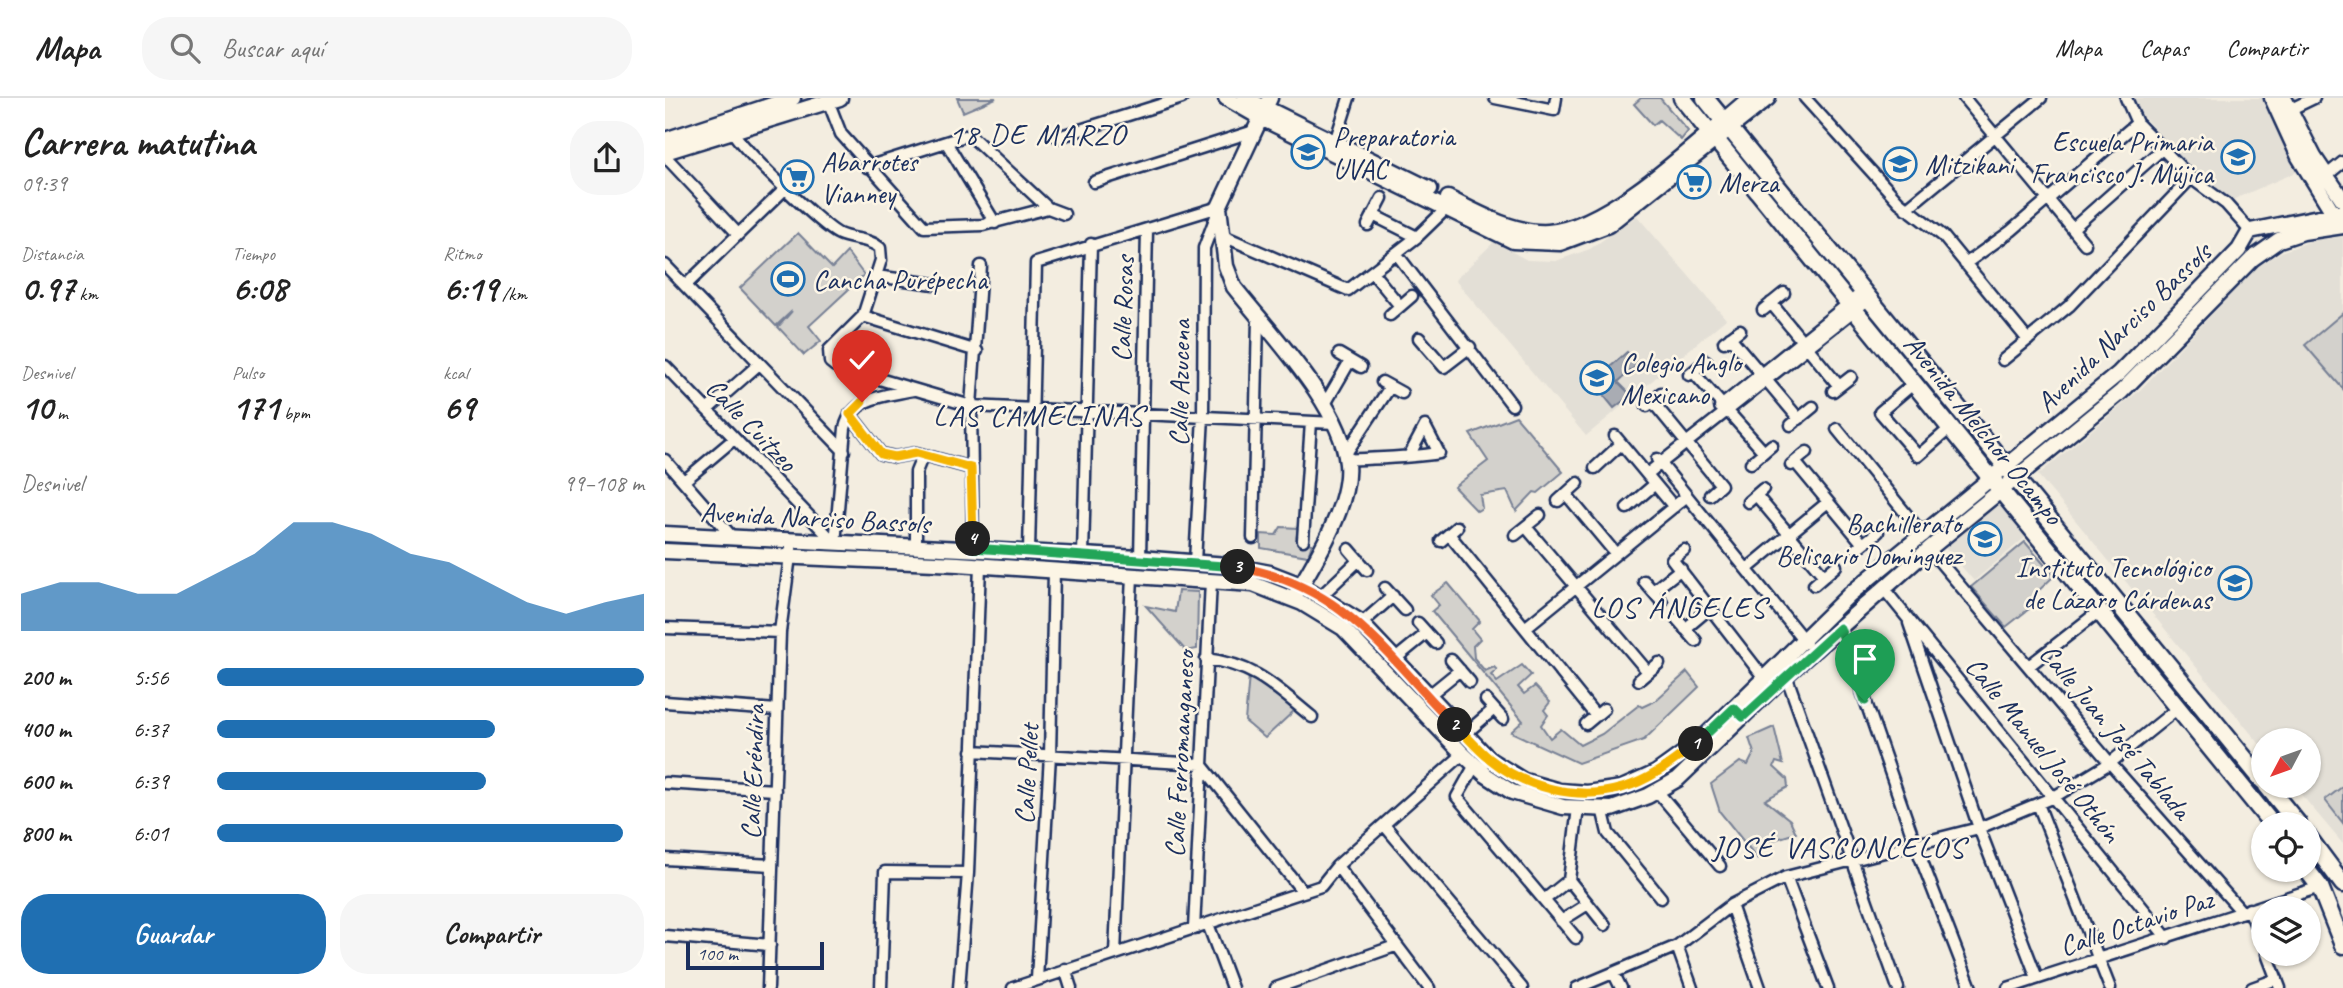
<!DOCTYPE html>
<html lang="es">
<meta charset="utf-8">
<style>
:root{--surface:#fff;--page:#f6f6f6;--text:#222;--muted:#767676;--line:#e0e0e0;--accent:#1f6fb2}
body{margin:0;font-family:Caveat,sans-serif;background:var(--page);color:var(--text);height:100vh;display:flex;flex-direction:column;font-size:26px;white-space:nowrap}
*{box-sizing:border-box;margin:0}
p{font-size:23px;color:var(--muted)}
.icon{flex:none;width:38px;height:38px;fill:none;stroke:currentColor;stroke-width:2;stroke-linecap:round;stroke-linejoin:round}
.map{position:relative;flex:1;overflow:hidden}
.details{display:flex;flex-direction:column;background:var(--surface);width:665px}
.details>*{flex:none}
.needle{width:46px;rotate:229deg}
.buttons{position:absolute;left:1586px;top:630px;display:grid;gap:14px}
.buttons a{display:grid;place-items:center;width:70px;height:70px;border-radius:50%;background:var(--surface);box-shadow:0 2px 5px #0004;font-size:35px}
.scale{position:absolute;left:21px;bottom:18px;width:138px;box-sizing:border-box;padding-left:7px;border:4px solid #1b2f5e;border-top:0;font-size:19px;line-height:24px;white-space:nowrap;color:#1b2f5e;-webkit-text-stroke:5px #fcf5e5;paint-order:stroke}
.pin{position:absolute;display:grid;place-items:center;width:60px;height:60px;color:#fff;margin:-72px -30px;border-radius:50% 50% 50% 0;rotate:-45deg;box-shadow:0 0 7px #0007}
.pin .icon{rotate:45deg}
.km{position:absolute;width:35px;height:35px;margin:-18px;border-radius:50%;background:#222;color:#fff;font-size:19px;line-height:35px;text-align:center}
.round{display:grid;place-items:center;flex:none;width:74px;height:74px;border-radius:28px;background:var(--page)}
.head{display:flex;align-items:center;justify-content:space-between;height:119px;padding:0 21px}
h1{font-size:38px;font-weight:600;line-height:52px}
.figures{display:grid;grid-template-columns:repeat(3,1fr);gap:10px;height:119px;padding:7px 21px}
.figures div{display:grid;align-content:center}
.figures b{font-size:35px;font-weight:600}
.figures small{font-size:19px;font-weight:400}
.figures p{font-size:19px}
.chart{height:196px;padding:14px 21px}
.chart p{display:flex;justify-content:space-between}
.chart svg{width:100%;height:126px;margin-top:7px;fill:var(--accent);opacity:.7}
.cta{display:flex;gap:14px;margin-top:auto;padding:14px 21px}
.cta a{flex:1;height:80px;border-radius:28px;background:var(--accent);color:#fff;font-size:28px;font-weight:600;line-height:80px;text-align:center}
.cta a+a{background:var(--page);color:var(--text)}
ul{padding:0 21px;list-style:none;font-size:23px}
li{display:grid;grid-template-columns:112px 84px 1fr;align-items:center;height:52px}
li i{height:18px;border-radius:9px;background:var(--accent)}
header{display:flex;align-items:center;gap:42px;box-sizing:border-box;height:98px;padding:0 35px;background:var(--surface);border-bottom:2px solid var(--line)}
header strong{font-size:33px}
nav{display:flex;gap:38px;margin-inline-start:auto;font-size:24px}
.search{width:490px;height:63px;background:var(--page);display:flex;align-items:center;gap:18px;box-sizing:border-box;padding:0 24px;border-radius:28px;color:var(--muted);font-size:26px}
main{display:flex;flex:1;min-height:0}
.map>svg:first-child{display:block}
.built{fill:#e3dfd6}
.green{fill:#d3d1cc;stroke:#778095;stroke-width:2}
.water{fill:#a9acb3;stroke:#707a91;stroke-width:2}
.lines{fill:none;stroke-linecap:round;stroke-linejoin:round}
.street-casing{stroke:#1b2f5e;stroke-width:15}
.secondary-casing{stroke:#1b2f5e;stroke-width:19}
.primary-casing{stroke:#1b2f5e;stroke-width:21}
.street{stroke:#fcf5e5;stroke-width:10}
.secondary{stroke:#fcf5e5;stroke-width:14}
.primary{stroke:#fcf5e5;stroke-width:16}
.split-1-casing{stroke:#fff;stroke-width:14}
.split-2-casing{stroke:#fff;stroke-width:14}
.split-3-casing{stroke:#fff;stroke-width:14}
.split-4-casing{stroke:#fff;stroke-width:14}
.split-5-casing{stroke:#fff;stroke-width:14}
.split-1{stroke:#22a559;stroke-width:9}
.split-2{stroke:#f5b400;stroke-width:9}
.split-3{stroke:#f0652b;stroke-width:9}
.split-4{stroke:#22a559;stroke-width:9}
.split-5{stroke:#f5b400;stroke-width:9}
.labels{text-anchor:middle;stroke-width:5;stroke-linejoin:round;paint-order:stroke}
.poi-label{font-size:28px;fill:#1b2f5e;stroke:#fcf5e5;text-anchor:start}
.street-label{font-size:28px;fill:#1b2f5e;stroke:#fcf5e5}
.neighbourhood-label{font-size:30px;letter-spacing:2px;fill:#1b2f5e;stroke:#fcf5e5}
</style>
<header>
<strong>Mapa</strong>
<div class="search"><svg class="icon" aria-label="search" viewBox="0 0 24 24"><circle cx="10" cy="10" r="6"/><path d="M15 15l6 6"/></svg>Buscar aquí</div>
<nav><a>Mapa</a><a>Capas</a><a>Compartir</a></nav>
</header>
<main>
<section class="details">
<div class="head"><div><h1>Carrera matutina</h1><p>09:39</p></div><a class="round"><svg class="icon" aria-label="share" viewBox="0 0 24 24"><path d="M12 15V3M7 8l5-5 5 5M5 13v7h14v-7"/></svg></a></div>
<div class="figures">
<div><p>Distancia</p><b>0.97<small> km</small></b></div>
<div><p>Tiempo</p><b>6:08</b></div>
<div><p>Ritmo</p><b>6:19<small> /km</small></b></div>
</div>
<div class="figures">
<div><p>Desnivel</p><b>10<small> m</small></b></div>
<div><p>Pulso</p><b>171<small> bpm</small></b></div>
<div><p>kcal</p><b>69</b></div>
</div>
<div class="chart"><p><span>Desnivel</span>99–108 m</p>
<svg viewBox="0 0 160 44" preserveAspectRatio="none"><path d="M0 44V31L10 27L20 27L30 31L40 31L50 24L60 17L70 6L80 6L90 10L100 17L110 20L120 27L130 34L140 38L150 34L160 31V44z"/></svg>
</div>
<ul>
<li><b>200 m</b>5:56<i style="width:100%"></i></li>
<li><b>400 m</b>6:37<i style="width:65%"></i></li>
<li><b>600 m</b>6:39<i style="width:63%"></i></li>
<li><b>800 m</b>6:01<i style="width:95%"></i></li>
</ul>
<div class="cta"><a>Guardar</a><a>Compartir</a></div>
</section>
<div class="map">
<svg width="1678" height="890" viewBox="0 0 1678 890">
<rect width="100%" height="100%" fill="#f3ede0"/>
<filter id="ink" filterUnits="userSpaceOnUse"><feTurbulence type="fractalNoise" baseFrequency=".0143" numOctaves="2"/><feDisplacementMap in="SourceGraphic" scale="14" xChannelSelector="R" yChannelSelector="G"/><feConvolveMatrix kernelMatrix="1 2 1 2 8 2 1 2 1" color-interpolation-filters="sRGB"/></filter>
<g filter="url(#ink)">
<path class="built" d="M1468,0H1603L1636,72L1567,102L1531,80L1530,74L1472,12Z
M972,118L1061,221L921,338L790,182L829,144L862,162L891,163L925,151Z
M1678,139V746L1629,688H1643V642H1598V650L1373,377L1475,292L1591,170L1616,154L1649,142Z
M1332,399L1363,437L1309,483L1277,446Z"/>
<path class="green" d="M292,0H331L298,14Z
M976,0H995L1023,33L1016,42L994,22L988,27L969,6Z
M133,135L167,170L182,154L199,177L144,228L156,243L139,257L113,229L127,213L111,228L75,190Z
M1678,215V291L1640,247Z
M851,318L898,374L873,395L869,394L851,413L842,393L815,397L817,410L812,413L789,389L823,363L805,336Z
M616,429L633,430L631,443L647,446L643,458L596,450V436L611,437Z
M1360,444L1389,478L1369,497L1374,503L1341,529L1306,489Z
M783,485L815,523L807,531L815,541L808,548L809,560L820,573L829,569L832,572L826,577L832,584L857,567L866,577L853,589L859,596L870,588L885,604L879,612L883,617L876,627L885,640L896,631L915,647L937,636L974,607L977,609L990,603L1022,574L1034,589L979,642L913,665L846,634L858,623L767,513L774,507L766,497Z
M513,493L533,494L532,551L521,553L481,508L510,514Z
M584,577L630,612L600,640L580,623Z
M1109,629L1118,666L1111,664L1109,669L1122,681L1123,689L1100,702L1125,722L1131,735L1099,745L1092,760L1055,714L1046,686L1075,664L1083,667L1089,655L1084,640Z
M1677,689L1678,691V725L1660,702Z"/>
<path class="water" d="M962,254L973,266L953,284L966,297L949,310L935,293L936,282H940L936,277Z"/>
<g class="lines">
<defs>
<path id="street" d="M162,0L176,36L259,129L318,127L383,110
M830,0L889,12L891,0
M1140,0L1234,104L1278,138L1363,242
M1299,0L1420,146
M1461,0L1472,25L1526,80L1561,106L1585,133
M1624,12L1649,0
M65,29C70,45 157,128 174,136C187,142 204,140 215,150L216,162L198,218L164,252L165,264L170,268L306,308L670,325
M393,39L517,0
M281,44L330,125
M670,44L684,0
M0,58L73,136
M202,69L300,38L307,39L383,110L399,116
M1662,77L1678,64
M429,84L589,33
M1241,111L1376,0
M708,117L752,139
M703,127L717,100
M1408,130L1497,51
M556,137L683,192L752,139L784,108
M731,155L847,307
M1300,166L1346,133L1472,25
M0,167L179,353
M707,174L735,208
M211,178L269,186
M20,188L121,90
M1106,205L1174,288
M1098,212L1119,195
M725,217L747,198
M198,218L312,253
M1065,239L1134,321
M754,240L779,269L805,249
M1059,244L1075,232
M674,256L696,269
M1338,262L1404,208L1526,80
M0,268L170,445
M1028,274L1099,354
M1024,277L1041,263
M717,284L737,295
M1248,286L1215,314L1253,358L1284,331
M1168,293L1186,279
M987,303L1056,387L1045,397
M660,306L685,263
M982,308L996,295
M1055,309L1199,193
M42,312L93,267
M185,316L216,356L230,359L251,355L306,370
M1126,327L1148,309
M1172,331L1259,438
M950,338L1009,409
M680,357L725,289
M992,361L1141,545
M0,362L68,440
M681,362C712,360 743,360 774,355L760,328L744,358
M1130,364L1198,446
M1086,365L1107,347
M1126,367L1142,354
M930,370L956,346
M982,376L1205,200
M19,383L69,341
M901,396L951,456
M1091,397L1159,478
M893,403L913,385
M1083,404L1098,391
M962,410L990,386
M861,429L983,574
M784,436L931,618
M850,437L875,417
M588,440L593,220
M638,442L646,324
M776,443L792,429
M170,446L180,330C188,298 220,298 248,292
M251,450V374L258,357
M308,450L306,308L316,168
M684,451L702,472
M1192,451L1213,434
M1264,451L1445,665L1576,813
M1019,452L1007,461L1099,580
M364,453L371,165L554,109
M418,457L426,146
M475,460L482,132
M530,464L538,318L539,150L553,113
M1082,471L1163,404
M979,483L997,504
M1149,487L1171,468
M720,490L740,512
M1219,491L1502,840
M988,493L1016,471
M656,498L694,462
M1012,521L1031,543
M753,525L771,545
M1244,525L1314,730L1372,880
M696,526L728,498
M0,530L115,534
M860,530L1022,398
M1175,530L1251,748L1306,890
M1020,531L1045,510
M541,561C591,567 610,589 647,619
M729,562L762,535
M786,562L805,584
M1365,567L1433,514
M1121,577L1233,890
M974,582L994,565
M763,598L795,572
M821,602L838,621
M0,604L112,612
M921,626L939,611
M800,636L829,611
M307,653L536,666L638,794
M810,667L792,699L879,802L904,782L913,710
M0,685L110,692
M992,693L1055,768
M1373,706L1445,890
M937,710L943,735L996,800
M720,728L857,890
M0,761L107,767
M672,768L764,890
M1121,779L1163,890
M904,782L940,827
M879,802L911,840
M1066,807L1095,890
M1584,811L1598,845
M896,823L923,806
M543,826L567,890
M529,831L546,483
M0,838L105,847
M1012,848L1027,890
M450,855L467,478
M1602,856L1615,890
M400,871L406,890
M949,876L956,890
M372,881L385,657L389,473
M103,890L115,534L127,443
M216,890L220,774L303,775
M294,890L303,775L315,468
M348,890L656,788L672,768L798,656
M611,890L730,848
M912,890L1012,848L1066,807L1121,779L1314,730L1389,699L1445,665L1513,610
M1343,890L1655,789
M1587,890L1612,881"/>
<path id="secondary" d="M561,0L596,20L848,143L895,145L943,127L1103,0
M580,0L765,91
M605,0L554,109L561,168L569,189C605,235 677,308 682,366C686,405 651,462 632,494
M1607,0L1634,59L1672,121
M1619,0L1649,59L1678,102
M0,42L128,0
M0,54L175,0
M783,100C812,115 850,136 883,134C946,130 1036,40 1085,0
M0,436L475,460L562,467L605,475L636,487L694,523L825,662L859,683L894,693L922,695L957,690L991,675L1034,644L1185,496L1454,275L1574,152L1585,133L1678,114
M0,453L293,466L588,486L637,505L678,530L798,656L821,677L847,694L898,709L947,711L983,698L1013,681L1121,577L1264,451L1456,294L1587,161L1614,142L1638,134L1678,128"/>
<path id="primary" d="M1017,0L1607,726
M1040,0L1598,683
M1602,688L1633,726
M1643,739L1678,786
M1642,772L1655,789L1678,847"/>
</defs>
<use href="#street" class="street-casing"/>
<use href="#secondary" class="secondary-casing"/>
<use href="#primary" class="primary-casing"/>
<use href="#street" class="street"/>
<use href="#secondary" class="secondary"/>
<use href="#primary" class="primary"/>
</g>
</g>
<g class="lines" filter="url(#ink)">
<defs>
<path id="split-1" d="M1031,646L1069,610L1078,619L1175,530L1200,603"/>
<path id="split-2" d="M790,627C802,638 812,651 825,661C860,690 913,703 957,690C984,683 1009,663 1031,646"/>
<path id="split-3" d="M573,469C681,488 719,555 790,627"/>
<path id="split-4" d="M308,441V450L573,469"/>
<path id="split-5" d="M197,304L185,316L216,356L230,359L251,355L306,370L308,441"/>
</defs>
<use href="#split-1" class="split-1-casing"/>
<use href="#split-2" class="split-2-casing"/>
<use href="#split-3" class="split-3-casing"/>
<use href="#split-4" class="split-4-casing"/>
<use href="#split-5" class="split-5-casing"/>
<use href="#split-1" class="split-1"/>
<use href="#split-2" class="split-2"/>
<use href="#split-3" class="split-3"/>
<use href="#split-4" class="split-4"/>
<use href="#split-5" class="split-5"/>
</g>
<defs>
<symbol id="school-ring" viewBox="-11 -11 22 22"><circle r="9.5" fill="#fcf5e5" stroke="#1f6fb2" stroke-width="1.5"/><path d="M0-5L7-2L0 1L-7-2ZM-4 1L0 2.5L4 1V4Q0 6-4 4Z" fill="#1f6fb2"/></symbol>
<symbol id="supermarket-ring" viewBox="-11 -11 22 22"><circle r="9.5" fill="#fcf5e5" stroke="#1f6fb2" stroke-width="1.5"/><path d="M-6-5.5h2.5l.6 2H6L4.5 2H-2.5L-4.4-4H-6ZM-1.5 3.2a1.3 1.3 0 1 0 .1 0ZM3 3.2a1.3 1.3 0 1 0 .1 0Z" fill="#1f6fb2"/></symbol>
<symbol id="stadium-ring" viewBox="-11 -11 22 22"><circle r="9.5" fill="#fcf5e5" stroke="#1f6fb2" stroke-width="1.5"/><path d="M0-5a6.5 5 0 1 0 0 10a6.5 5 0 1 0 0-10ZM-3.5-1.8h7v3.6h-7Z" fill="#1f6fb2"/></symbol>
<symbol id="university-ring" viewBox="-11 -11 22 22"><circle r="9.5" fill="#fcf5e5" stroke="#1f6fb2" stroke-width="1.5"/><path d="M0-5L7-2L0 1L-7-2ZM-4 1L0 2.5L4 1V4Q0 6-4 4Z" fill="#1f6fb2"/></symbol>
</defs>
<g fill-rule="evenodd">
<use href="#school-ring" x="624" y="35" width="38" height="38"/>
<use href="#school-ring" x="1554" y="40" width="38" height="38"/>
<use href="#school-ring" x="1216" y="47" width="38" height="38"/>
<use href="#supermarket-ring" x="113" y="60" width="38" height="38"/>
<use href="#supermarket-ring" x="1010" y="65" width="38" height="38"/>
<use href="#stadium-ring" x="104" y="162" width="38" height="38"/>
<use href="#school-ring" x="913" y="261" width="38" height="38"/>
<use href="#school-ring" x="1301" y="422" width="38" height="38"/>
<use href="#university-ring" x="1551" y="466" width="38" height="38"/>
</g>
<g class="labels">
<g class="poi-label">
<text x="668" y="48">Preparatoria<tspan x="668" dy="32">UVAC</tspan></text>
<text x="1548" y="53" text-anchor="end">Escuela Primaria<tspan x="1548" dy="32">Francisco J. Mújica</tspan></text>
<text x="156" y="73">Abarrotes<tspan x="156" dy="32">Vianney</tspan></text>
<text x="1260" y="76">Mitzikani</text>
<text x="1054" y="94">Merza</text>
<text x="148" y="191">Cancha Purépecha</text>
<text x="956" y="274">Colegio Anglo<tspan x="956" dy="32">Mexicano</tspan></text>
<text x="1296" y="435" text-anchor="end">Bachillerato<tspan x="1296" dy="32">Belisario Dominguez</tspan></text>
<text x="1546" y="479" text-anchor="end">Instituto Tecnológico<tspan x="1546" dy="32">de Lázaro Cárdenas</tspan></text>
</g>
<g class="street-label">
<text transform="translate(457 211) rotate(-88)" y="10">Calle Rosas</text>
<text transform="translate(1458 229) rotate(-44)" y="10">Avenida Narciso Bassols</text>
<text transform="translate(514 285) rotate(-89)" y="10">Calle Azucena</text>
<text transform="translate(87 326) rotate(46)" y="10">Calle Cuitzeo</text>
<text transform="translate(1319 331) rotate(51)" y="10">Avenida Melchor Ocampo</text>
<text transform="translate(150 419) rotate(3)" y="10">Avenida Narciso Bassols</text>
<text transform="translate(1451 633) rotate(50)" y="10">Calle Juan José Tablada</text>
<text transform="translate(1379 651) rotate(51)" y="10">Calle Manuel José Othón</text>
<text transform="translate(514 656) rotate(-87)" y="10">Calle Ferromanganeso</text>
<text transform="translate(87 674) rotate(-88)" y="10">Calle Eréndira</text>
<text transform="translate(361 676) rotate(-87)" y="10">Calle Pellet</text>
<text transform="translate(1471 824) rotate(-18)" y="10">Calle Octavio Paz</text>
</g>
<g class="neighbourhood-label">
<text x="373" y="46">18 DE MARZO</text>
<text x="374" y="327">LAS CAMELINAS</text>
<text x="1014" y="519">LOS ÁNGELES</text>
<text x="1174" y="759">JOSÉ VASCONCELOS</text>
</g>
</g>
</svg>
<div class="buttons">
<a><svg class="needle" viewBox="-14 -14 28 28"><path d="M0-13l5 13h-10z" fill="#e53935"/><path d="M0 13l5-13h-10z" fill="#767676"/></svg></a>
<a><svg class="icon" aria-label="locate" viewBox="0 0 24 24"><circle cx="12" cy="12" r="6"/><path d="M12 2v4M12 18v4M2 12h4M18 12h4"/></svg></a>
<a><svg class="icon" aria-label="layers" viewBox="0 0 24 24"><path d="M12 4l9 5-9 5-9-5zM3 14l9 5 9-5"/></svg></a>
</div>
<div class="scale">100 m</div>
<div class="pin" style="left:1200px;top:603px;background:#1e9e55"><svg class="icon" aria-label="arrive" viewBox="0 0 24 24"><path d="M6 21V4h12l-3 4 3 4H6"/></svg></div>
<div class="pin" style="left:197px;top:304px;background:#d93025"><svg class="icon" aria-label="check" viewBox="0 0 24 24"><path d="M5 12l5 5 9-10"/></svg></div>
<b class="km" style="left:1031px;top:646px">1</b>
<b class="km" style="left:790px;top:627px">2</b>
<b class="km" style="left:573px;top:469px">3</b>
<b class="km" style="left:308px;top:441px">4</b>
</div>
</main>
